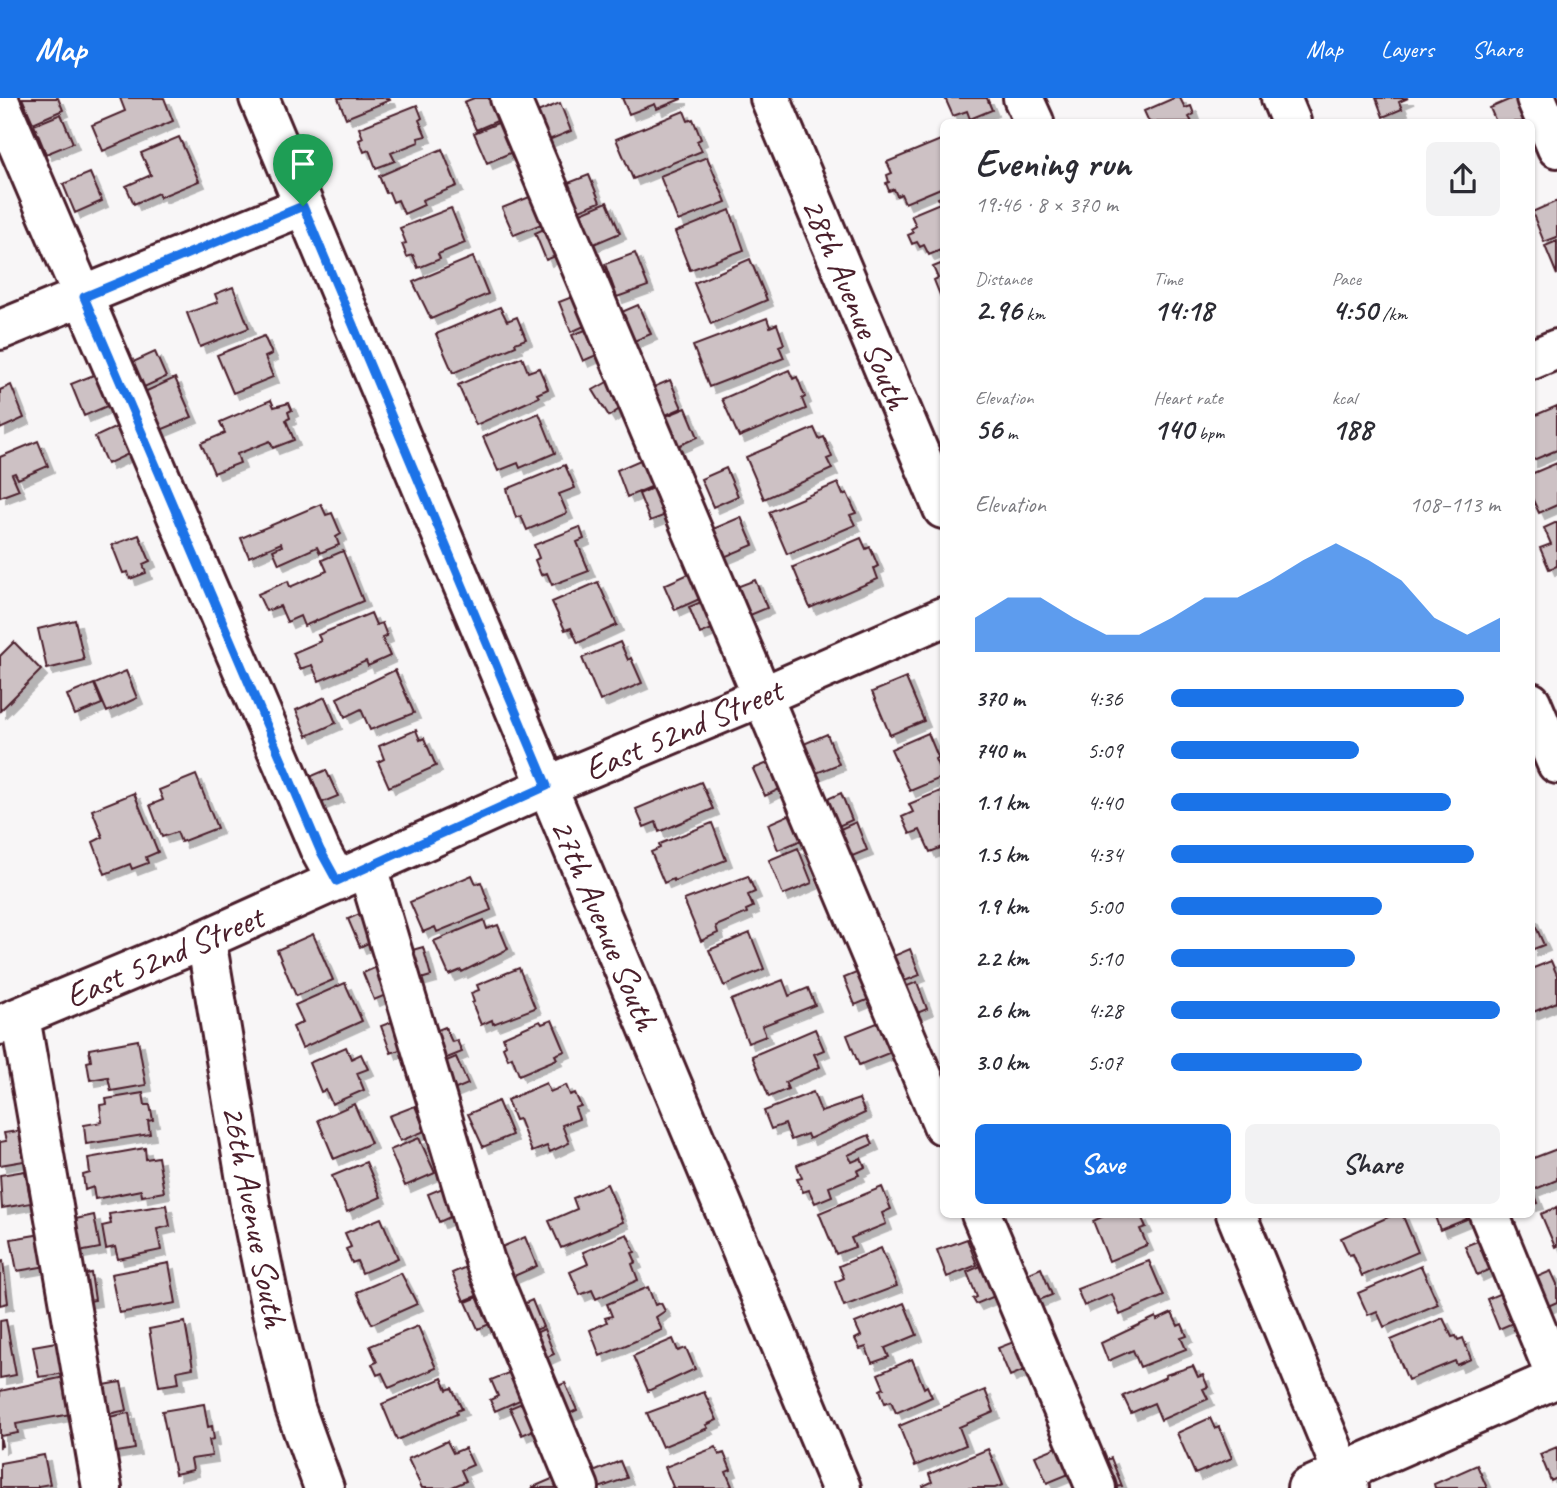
<!DOCTYPE html>
<meta charset="utf-8">
<style>
:root{--surface:#fff;--page:#f2f2f3;--text:#2b2b33;--muted:#7c7c81;--accent:#1a73e8}
body{margin:0;font-family:Caveat,sans-serif;background:var(--page);color:var(--text);height:100vh;display:flex;flex-direction:column;font-size:26px;white-space:nowrap}
*{box-sizing:border-box;margin:0}
p{font-size:23px;color:var(--muted)}
.icon{flex:none;width:38px;height:38px;fill:none;stroke:currentColor;stroke-width:2;stroke-linecap:round;stroke-linejoin:round}
.map{position:relative;flex:1;overflow:hidden}
.panel{position:absolute;left:940px;top:21px;width:595px;height:1099px;display:flex;flex-direction:column;background:var(--surface);border-radius:10px;box-shadow:0 2px 5px #0004}
.panel>*{flex:none}
.pin{position:absolute;display:grid;place-items:center;width:60px;height:60px;color:#fff;margin:-72px -30px;border-radius:50% 50% 50% 0;rotate:-45deg;box-shadow:0 0 7px #0007}
.pin .icon{rotate:45deg}
.round{display:grid;place-items:center;flex:none;width:74px;height:74px;border-radius:10px;background:var(--page)}
.headline{display:flex;align-items:center;justify-content:space-between;height:119px;padding:0 35px}
h1{font-size:38px;font-weight:600;line-height:52px}
.stats{display:grid;grid-template-columns:repeat(3,1fr);gap:10px;height:119px;padding:7px 35px}
.stats div{display:grid;align-content:center}
.stats b{font-size:30px;font-weight:600}
.stats small{font-size:19px;font-weight:400}
.stats p{font-size:19px}
.chart{height:196px;padding:14px 35px}
.chart p{display:flex;justify-content:space-between}
.chart svg{width:100%;height:126px;margin-top:7px;fill:var(--accent);opacity:.7}
.primary-button{display:flex;gap:14px;margin-top:auto;padding:14px 35px}
.primary-button a{flex:1;height:80px;border-radius:10px;background:var(--accent);color:#fff;font-size:28px;font-weight:600;line-height:80px;text-align:center}
.primary-button a+a{background:var(--page);color:var(--text)}
ul{padding:0 35px;list-style:none;font-size:23px}
li{display:grid;grid-template-columns:112px 84px 1fr;align-items:center;height:52px}
li i{height:18px;border-radius:9px;background:var(--accent)}
header{display:flex;align-items:center;gap:42px;box-sizing:border-box;height:98px;padding:0 35px;background:var(--accent);color:#fff}
header strong{font-size:33px}
nav{display:flex;gap:38px;margin-inline-start:auto;font-size:24px}
.map>svg:first-child{display:block}
.building{fill:#cdc1c4;stroke:#4a1f2b;stroke-width:2;filter:url(#shadow)}
.lines{fill:none;stroke-linecap:round;stroke-linejoin:round}
.minor-casing{stroke:#4a1f2b;stroke-width:44}
.minor{stroke:#fff;stroke-width:38}
.route-casing{stroke:#fff;stroke-width:14}
.route{stroke:#1a73e8;stroke-width:9}
.labels{text-anchor:middle;stroke-width:5;stroke-linejoin:round;paint-order:stroke}
.street-label{font-size:35px;fill:#4a1f2b;stroke:#fff}
</style>
<header>
<strong>Map</strong>
<nav><a>Map</a><a>Layers</a><a>Share</a></nav>
</header>
<div class="map">
<svg width="1557" height="1390" viewBox="0 0 1557 1390">
<defs>
<filter id="shadow"><feDropShadow dx="6" dy="6" stdDeviation="0" flood-color="#0004"/></filter>
</defs>
<rect width="100%" height="100%" fill="#f8f6f7"/>
<filter id="ink" filterUnits="userSpaceOnUse"><feTurbulence type="fractalNoise" baseFrequency=".0143" numOctaves="2"/><feDisplacementMap in="SourceGraphic" scale="14" xChannelSelector="R" yChannelSelector="G"/><feConvolveMatrix kernelMatrix="1 2 1 2 8 2 1 2 1" color-interpolation-filters="sRGB"/></filter>
<g filter="url(#ink)">
<path class="building" d="M22,0H58L63,12L33,25Z
M120,0H164L173,23L103,53L92,27L125,13Z
M338,0H389L390,2L346,20Z
M474,0H496L504,20L476,32L464,4Z
M622,0H681V1L657,11L655,6L629,16Z
M945,0H987L992,12L970,21L967,13L953,18Z
M1174,0H1180L1185,10L1191,8L1194,16L1189,19L1192,24H1149L1144,13Z
M1376,0H1408L1399,4L1402,11L1383,19Z
M1513,0H1521L1529,24H1496L1490,10Z
M560,5L571,33L539,46L527,18Z
M417,7L422,20L419,22L426,38L418,40L419,44L391,55L395,63L376,70L369,52L364,54L359,42L363,40L359,30Z
M684,13L688,23L693,21L701,41L697,43L702,53L633,81L616,41Z
M61,16L73,45L46,56L34,27Z
M505,22L517,52L487,65L474,35Z
M179,39L199,83L160,99L158,95L134,106L126,88L151,77L141,55Z
M943,41V89L905,105L901,96L897,98L894,91L889,93L886,85L889,84L887,77L892,75L887,64Z
M442,51L457,88L422,102L424,107L404,116L398,102L393,104L389,94L386,95L379,78Z
M707,59L726,104L678,123L660,78Z
M90,75L102,103L75,115L63,86Z
M589,77L600,104L569,116L558,89Z
M537,96L549,123L514,137L502,110Z
M943,98V151L929,157L924,147L920,149L917,144L912,146L908,137L913,135L911,131L916,128L911,117L940,105L938,100Z
M1557,103V139L1544,144L1532,114Z
M607,104L620,135L582,151L569,120Z
M451,110L465,145L438,156L440,161L418,170L413,157L407,159L402,146L406,145L400,130Z
M730,112L744,152L690,172L675,134Z
M553,127L565,154L546,162L535,135Z
M1557,143V177L1545,148Z
M635,155L648,188L617,199L605,166Z
M473,159L488,196L431,221L413,184Z
M750,161L767,202L711,226L694,185Z
M943,165V201L942,202L934,182L938,180L933,169Z
M233,189L249,230L200,249L187,215L218,204L215,196Z
M577,197L589,226L571,234L559,204Z
M638,207L651,236L622,248L610,219Z
M500,209L507,223L517,219L526,241L515,245L516,248L453,275L436,236Z
M767,220L770,229L777,226L784,246L779,248L784,260L709,289L693,248Z
M591,230L601,255L583,263L572,237Z
M264,238L272,256L265,259L273,279L233,295L217,257Z
M155,254L166,279L142,290L131,265Z
M522,259L528,274L539,270L548,291L537,296L539,299L476,327L458,287Z
M789,272L793,281L797,279L805,299L802,301L806,311L739,339L722,301Z
M101,274L114,305L84,318L71,286Z
M175,280L192,319L156,334L140,296Z
M670,282L682,310L654,322L642,294Z
M609,283L624,308L609,318L593,292Z
M11,287L24,320L0,331V292Z
M271,302L274,309L289,305L292,312L288,314L290,320L286,322L294,342L273,350L270,343L237,356L240,365L214,375L201,345L225,335L220,324Z
M1557,308V352L1531,363V319Z
M686,310L698,339L667,353L654,323Z
M539,315L555,355L520,370L518,365L498,373L483,339Z
M123,326L135,353L107,366L95,339Z
M814,330L819,341L824,339L832,359L827,361L832,371L764,401L746,359Z
M38,343L48,368L18,381L15,375L12,376L19,392L0,399V359Z
M647,359L658,386L627,399L617,372Z
M1557,365V407L1539,415L1531,398V376Z
M565,367L575,390L559,396L567,415L527,432L521,418L516,420L507,391Z
M726,370L738,398L713,409L701,381Z
M838,385L843,397L847,395L856,415L850,417L855,427L787,456L769,414Z
M659,387L671,415L650,423L639,396Z
M321,406L326,417L332,415L341,436L336,439L339,447L320,455L317,449L279,466L273,452L282,448L281,445L249,459L241,440Z
M741,419L753,447L724,459L713,431Z
M1557,424V468L1549,471L1540,450L1551,446L1544,430Z
M580,429L584,441L577,444L589,473L552,487L547,475L541,477L535,462L539,460L534,447Z
M139,437L150,463L143,466L146,475L130,481L128,474L123,475L112,447Z
M861,440L866,451L870,449L878,468L874,470L878,481L810,510L793,469Z
M343,453L363,503L304,528L300,518L287,524L280,508L266,513L258,496L288,483L290,489L327,473L322,462Z
M693,474L704,499L675,512L664,487Z
M755,482L767,510L738,522L726,493Z
M598,484L617,527L578,545L571,530L565,532L552,504Z
M706,502L717,529L700,536L689,509Z
M371,515L376,527L382,525L387,538L382,540L390,558L368,568L366,563L319,583L312,567L300,571L293,555L321,543L318,537Z
M75,522L84,562L47,571L38,531Z
M14,544L41,572L0,613V558Z
M620,544L628,562L631,560L642,585L600,603L582,560Z
M395,572L414,615L370,632L361,611L345,619L337,600Z
M126,573L137,600L107,614L95,586Z
M906,580L924,623L890,637L872,594Z
M94,586L102,606L75,617L67,597Z
M325,599L336,625L307,638L296,612Z
M416,632L420,642L424,640L436,668L389,689L378,664L384,661L379,648Z
M928,635L938,659L935,661L943,679L910,693L891,651Z
M827,636L839,666L804,680L792,651Z
M773,663L784,689L765,698L753,671Z
M326,672L338,698L311,709L300,683Z
M196,677L217,730L181,744L177,734L162,739L150,707L163,702L159,692Z
M701,684L713,711L659,734L656,724L644,729L636,711Z
M943,692V749L930,754L920,732L910,736L902,719L913,714L909,706Z
M134,695L158,754L146,759L148,765L132,771L130,766L105,776L93,744L103,739L92,712Z
M841,695L852,722L827,733L816,706Z
M793,715L804,741L778,752L768,726Z
M856,724L867,752L840,763L829,736Z
M712,725L726,762L674,783L673,781L664,785L651,754L660,750L659,746Z
M798,750L812,785L783,797L769,762Z
M472,777L476,786L481,784L491,812L437,834L435,829L423,834L410,804Z
M748,778L755,794L748,797L753,809L746,812L747,815L716,828L718,835L701,843L684,802Z
M366,813L377,841L360,849L348,821Z
M1531,818L1544,847L1531,852Z
M484,822L487,831L498,827L508,851L462,874L461,872L449,877L434,843Z
M750,835L764,871L724,888L709,852Z
M313,836L333,882L296,898L277,852Z
M423,849L431,878L410,884L402,855Z
M910,851L920,877L892,888L882,863Z
M1551,863L1557,877V904L1531,915V871Z
M381,867L393,894L374,902L363,875Z
M519,870L535,910L493,926L492,922L481,927L472,905L474,904L471,895L479,892L477,887Z
M861,873L872,900L855,907L844,880Z
M783,882L789,898L808,890L815,907L762,928L766,938L748,945L731,902Z
M917,884L927,911L905,920L895,893Z
M345,885L362,923L302,950L293,929L303,924L295,907Z
M397,922L408,949L391,955L381,928Z
M552,922L565,953L555,957L557,961L519,977L512,959L508,961L503,949L506,947L503,939L540,923L542,926Z
M882,923L894,953L859,967L847,937Z
M445,929L452,944L457,942L462,954L437,964L425,937Z
M815,931L824,952L814,956L820,969L785,984L788,991L769,999L752,958Z
M138,942L146,987L111,993L108,979L90,982L87,964L91,963L89,951Z
M346,949L351,961L361,956L368,971L357,975L364,992L332,1006L326,992L321,994L309,965Z
M456,959L468,986L449,994L437,967Z
M546,985L550,994L566,987L570,997L575,995L581,1008L575,1010L579,1021L562,1027L569,1045L550,1054L547,1048L532,1054L519,1021L515,1022L507,1002Z
M813,994L821,1014L859,1001L865,1015L809,1041L807,1036L791,1042L785,1026L771,1031L764,1013Z
M143,995L145,1007H150L153,1022L148,1023L150,1036L86,1046L84,1027L102,1024L100,1007L107,1006L106,1001Z
M498,1003L512,1037L483,1049L468,1016Z
M354,1006L371,1045L334,1061L318,1022Z
M415,1008L425,1033L400,1043L389,1018Z
M25,1032L30,1062L0,1067V1044L6,1043L4,1035Z
M869,1037L873,1046L848,1057L852,1064L861,1060L865,1069L857,1073L859,1077L829,1089L832,1098L815,1105L809,1092L803,1094L797,1081L802,1080L797,1067Z
M419,1040L435,1075L405,1088L390,1052Z
M145,1050L146,1061L158,1059L164,1094L142,1098L141,1092L95,1101L93,1089L85,1092L83,1077L90,1075L88,1060Z
M1557,1051V1082L1533,1092L1538,1105L1531,1107V1061Z
M366,1064L381,1099L347,1114L332,1078Z
M25,1073L31,1105L2,1110L0,1077Z
M607,1086L623,1124L561,1150L549,1123L577,1111L573,1100Z
M445,1089L457,1116L439,1124L428,1096Z
M882,1089L891,1111L882,1115L886,1126L851,1140L855,1149L836,1156L819,1115Z
M166,1107L170,1128L157,1131L161,1152L118,1161L115,1149L106,1151L102,1128L111,1126L109,1116Z
M1557,1109V1148L1555,1149L1541,1116Z
M1108,1116H1129L1130,1119L1134,1118L1136,1120L1141,1118L1146,1129L1140,1131L1147,1147L1109,1163L1093,1123Z
M1395,1116H1402L1418,1154L1362,1178L1353,1156L1349,1157L1341,1140Z
M1434,1116H1465L1467,1121L1440,1132Z
M94,1117L100,1150L68,1156L62,1124Z
M381,1120L398,1160L362,1175L357,1163L352,1165L346,1151L351,1149L345,1135Z
M42,1136L47,1168L17,1173L11,1141Z
M627,1136L635,1154L632,1155L636,1164L632,1166L638,1182L596,1201L592,1192L580,1197L570,1174L588,1166L583,1154Z
M525,1139L537,1168L503,1183L490,1154Z
M1485,1140L1497,1168L1477,1177L1465,1148Z
M967,1141L977,1167L947,1179L937,1152Z
M881,1150L897,1188L844,1208L835,1184L844,1180L839,1168Z
M3,1163L8,1205L0,1207V1164Z
M1149,1163L1164,1198L1120,1217L1112,1196L1084,1208L1077,1191Z
M169,1165L176,1205L119,1215L111,1176Z
M473,1166L486,1194L464,1203L452,1175Z
M983,1167L995,1198L976,1206L973,1201L977,1199L967,1174Z
M1421,1168L1438,1206L1384,1229L1377,1213L1368,1217L1358,1195Z
M1041,1170L1052,1197L1024,1208L1013,1182Z
M1551,1173L1557,1186V1204L1537,1213L1525,1184Z
M91,1175L95,1202L77,1205L72,1179Z
M401,1175L417,1206L372,1226L357,1194Z
M648,1189L655,1207L661,1205L665,1213L656,1219L662,1232L600,1258L590,1232L607,1224L605,1220L612,1218L607,1206Z
M1508,1192L1520,1222L1499,1231L1487,1201Z
M488,1195L499,1222L478,1231L466,1204Z
M532,1202L543,1229L525,1236L514,1210Z
M904,1205L917,1237L885,1250L889,1259L872,1265L866,1249L860,1251L855,1241L861,1238L855,1225Z
M1172,1215L1178,1228L1182,1226L1187,1238L1181,1240L1186,1251L1140,1269L1133,1252L1108,1263L1101,1245L1156,1219L1157,1222Z
M1443,1220L1452,1239L1456,1238L1458,1242L1463,1240L1471,1261L1457,1267L1455,1263L1408,1282L1391,1242Z
M6,1222L16,1277L0,1280V1223Z
M185,1224L193,1270L177,1273L179,1285L159,1288L149,1231Z
M418,1228L436,1270L389,1290L382,1275L377,1277L372,1266L377,1264L370,1248Z
M544,1231L554,1256L537,1264L527,1239Z
M673,1241L678,1253L686,1250L695,1271L648,1293L633,1258Z
M62,1243L67,1275L39,1279L33,1248Z
M1016,1243L1027,1271L1010,1278L998,1250Z
M912,1261L924,1290L927,1288L932,1299L896,1315L891,1303L885,1305L880,1292L884,1290L878,1276Z
M1193,1268L1198,1279L1203,1277L1208,1289L1203,1291L1208,1301L1161,1322L1154,1305L1131,1315L1123,1298L1166,1279L1165,1277Z
M518,1271L529,1298L495,1313L490,1302L498,1298L491,1282Z
M69,1278L76,1315L16,1326L18,1335L0,1338L2,1348L0,1349V1293Z
M442,1280L447,1292L452,1290L462,1311L456,1313L457,1316L397,1342L382,1306Z
M121,1284L127,1312L99,1318L93,1289Z
M565,1285L577,1312L560,1320L548,1292Z
M985,1292L994,1314L959,1329L966,1347L915,1368L899,1328Z
M704,1294L717,1322L706,1327L708,1330L662,1349L647,1315Z
M529,1302L541,1329L522,1337L510,1310Z
M204,1306L208,1329L212,1328L214,1341L209,1342L212,1358L191,1361L193,1372L175,1376L162,1313Z
M129,1315L135,1351L105,1356L99,1321Z
M1210,1320L1215,1331L1219,1329L1232,1360L1195,1376L1177,1335Z
M447,1343L453,1355L465,1350L473,1367L461,1372L466,1383L450,1390H422L408,1361Z
M716,1349L719,1357L724,1355L731,1372L726,1374L732,1388L727,1390H671L673,1389L665,1369Z
M1057,1349L1069,1376L1047,1385L1035,1358Z
M1557,1349V1380L1551,1383L1540,1356Z
M988,1351L1003,1387L995,1390H924L923,1388L932,1384L929,1376Z
M44,1357L50,1386L38,1388V1390H0V1365Z
M1111,1360L1122,1388L1100,1390L1092,1368Z
M620,1363L627,1380L599,1390L593,1374Z
M1477,1367L1487,1390H1435L1434,1386Z
M561,1377L567,1390H531Z"/>
<g class="lines">
<defs>
<path id="minor" d="M259,0L841,1390
M510,0L943,1027
M770,0L943,411
M1023,0L1034,24
M1281,0L1291,24
M1536,0L1557,50
M0,5L320,752L337,783
M0,232L303,108
M1531,262L1557,251
M1531,604L1557,666
M367,769L485,1163L579,1390
M206,841L251,1112L271,1210L295,1310L324,1390
M20,919L102,1390
M0,927L206,841L547,688L763,598L943,519
M981,1116L1096,1390
M1236,1116L1349,1390
M1489,1116L1557,1281
M1307,1390L1557,1280"/>
</defs>
<use href="#minor" class="minor-casing"/>
<use href="#minor" class="minor"/>
</g>
</g>
<g class="lines" filter="url(#ink)">
<defs>
<path id="route" d="M303,108L547,688L337,783L320,752L84,199Z"/>
</defs>
<use href="#route" class="route-casing"/>
<use href="#route" class="route"/>
</g>
<g class="labels">
<g class="street-label">
<text transform="translate(856 205) rotate(67)" y="12">28th Avenue South</text>
<text transform="translate(683 631) rotate(-23)" y="12">East 52nd Street</text>
<text transform="translate(605 826) rotate(67)" y="12">27th Avenue South</text>
<text transform="translate(164 858) rotate(-23)" y="12">East 52nd Street</text>
<text transform="translate(255 1118) rotate(79)" y="12">26th Avenue South</text>
</g>
</g>
</svg>
<div class="pin" style="left:303px;top:108px;background:#1e9e55"><svg class="icon" aria-label="arrive" viewBox="0 0 24 24"><path d="M6 21V4h12l-3 4 3 4H6"/></svg></div>
<section class="panel">
<div class="headline"><div><h1>Evening run</h1><p>19:46 · 8 × 370 m</p></div><a class="round"><svg class="icon" aria-label="share" viewBox="0 0 24 24"><path d="M12 15V3M7 8l5-5 5 5M5 13v7h14v-7"/></svg></a></div>
<div class="stats">
<div><p>Distance</p><b>2.96<small> km</small></b></div>
<div><p>Time</p><b>14:18</b></div>
<div><p>Pace</p><b>4:50<small> /km</small></b></div>
</div>
<div class="stats">
<div><p>Elevation</p><b>56<small> m</small></b></div>
<div><p>Heart rate</p><b>140<small> bpm</small></b></div>
<div><p>kcal</p><b>188</b></div>
</div>
<div class="chart"><p><span>Elevation</span>108–113 m</p>
<svg viewBox="0 0 160 44" preserveAspectRatio="none"><path d="M0 44V32L10 25L20 25L30 32L40 38L50 38L60 32L70 25L80 25L90 19L100 12L110 6L120 12L130 19L140 32L150 38L160 32V44z"/></svg>
</div>
<ul>
<li><b>370 m</b>4:36<i style="width:89%"></i></li>
<li><b>740 m</b>5:09<i style="width:57%"></i></li>
<li><b>1.1 km</b>4:40<i style="width:85%"></i></li>
<li><b>1.5 km</b>4:34<i style="width:92%"></i></li>
<li><b>1.9 km</b>5:00<i style="width:64%"></i></li>
<li><b>2.2 km</b>5:10<i style="width:56%"></i></li>
<li><b>2.6 km</b>4:28<i style="width:100%"></i></li>
<li><b>3.0 km</b>5:07<i style="width:58%"></i></li>
</ul>
<div class="primary-button"><a>Save</a><a>Share</a></div>
</section>
</div>
